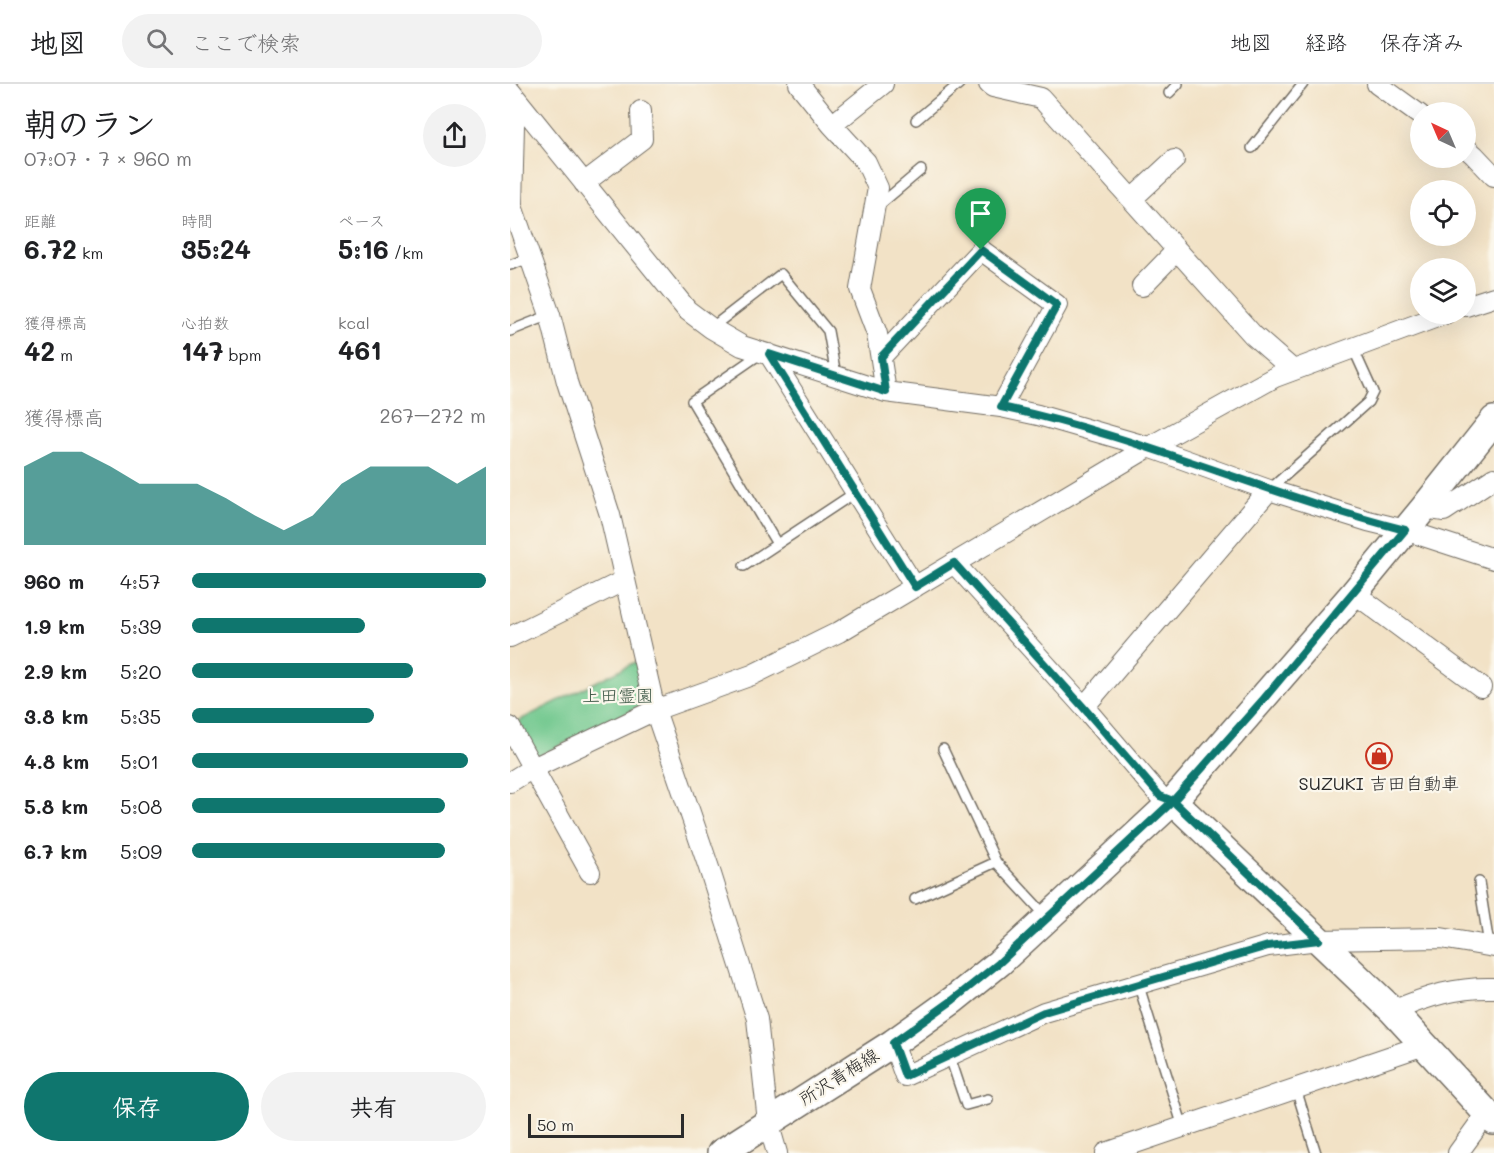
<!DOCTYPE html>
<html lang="ja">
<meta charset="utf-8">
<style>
:root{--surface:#fff;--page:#f2f2f2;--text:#202124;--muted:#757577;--line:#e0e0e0;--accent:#0f766e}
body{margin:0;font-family:Mali,"Klee One",sans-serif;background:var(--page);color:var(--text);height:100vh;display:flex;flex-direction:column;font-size:22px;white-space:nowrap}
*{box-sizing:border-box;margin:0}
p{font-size:20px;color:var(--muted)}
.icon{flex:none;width:33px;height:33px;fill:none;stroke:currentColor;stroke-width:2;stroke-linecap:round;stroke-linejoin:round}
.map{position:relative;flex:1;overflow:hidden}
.side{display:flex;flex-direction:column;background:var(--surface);width:510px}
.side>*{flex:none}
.needle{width:39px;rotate:316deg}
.controls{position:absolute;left:900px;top:18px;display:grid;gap:12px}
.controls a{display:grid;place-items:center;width:66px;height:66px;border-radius:50%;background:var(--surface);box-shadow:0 6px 24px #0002;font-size:30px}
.scale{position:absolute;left:18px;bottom:15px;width:156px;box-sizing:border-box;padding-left:6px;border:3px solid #2b2b2b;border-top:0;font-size:16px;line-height:21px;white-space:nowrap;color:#2b2b2b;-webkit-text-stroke:4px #fbf7ec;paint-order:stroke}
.pin{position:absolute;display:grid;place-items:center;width:51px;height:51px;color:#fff;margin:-62px -26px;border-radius:50% 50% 50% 0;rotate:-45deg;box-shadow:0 0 6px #0007}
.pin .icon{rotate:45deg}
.round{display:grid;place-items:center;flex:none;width:63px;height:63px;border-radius:32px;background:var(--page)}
.overview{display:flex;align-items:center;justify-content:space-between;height:102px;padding:0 24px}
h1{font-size:33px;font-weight:700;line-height:45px}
.metrics{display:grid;grid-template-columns:repeat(3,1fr);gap:9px;height:102px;padding:6px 24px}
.metrics div{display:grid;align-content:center}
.metrics b{font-size:26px;font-weight:700}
.metrics small{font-size:16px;font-weight:400}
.metrics p{font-size:16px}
.chart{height:168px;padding:12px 24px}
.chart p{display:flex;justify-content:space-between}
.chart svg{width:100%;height:108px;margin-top:6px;fill:var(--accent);opacity:.7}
.button{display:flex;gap:12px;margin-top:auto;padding:12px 24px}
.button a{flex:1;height:69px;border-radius:36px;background:var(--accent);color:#fff;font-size:24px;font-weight:700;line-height:69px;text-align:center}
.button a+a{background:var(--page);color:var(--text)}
ul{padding:0 24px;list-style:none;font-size:20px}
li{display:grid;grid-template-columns:96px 72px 1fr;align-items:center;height:45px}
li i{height:15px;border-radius:8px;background:var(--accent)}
header{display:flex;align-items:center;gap:36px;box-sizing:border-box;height:84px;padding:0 30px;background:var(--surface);border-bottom:2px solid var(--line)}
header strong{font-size:28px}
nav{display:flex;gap:33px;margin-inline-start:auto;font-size:21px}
.search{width:420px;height:54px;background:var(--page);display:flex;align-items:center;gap:15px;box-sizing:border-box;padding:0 21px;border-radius:33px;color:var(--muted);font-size:22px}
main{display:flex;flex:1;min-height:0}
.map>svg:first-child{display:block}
.green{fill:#71c88e;stroke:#4e7a5c;stroke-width:1.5}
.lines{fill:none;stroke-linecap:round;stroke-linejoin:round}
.lane-casing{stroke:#716b61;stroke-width:12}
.street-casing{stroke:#716b61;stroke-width:22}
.secondary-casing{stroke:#716b61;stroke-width:30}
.lane{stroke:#fff;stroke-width:9}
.street{stroke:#fff;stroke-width:20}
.secondary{stroke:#fff;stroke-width:27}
.route-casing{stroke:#fff;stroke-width:12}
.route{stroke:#0f766e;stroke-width:8}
.labels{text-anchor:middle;stroke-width:4.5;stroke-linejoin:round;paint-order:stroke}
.park-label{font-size:18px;fill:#405a49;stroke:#fbf7ec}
.poi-label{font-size:18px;fill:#2b2b2b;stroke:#fbf7ec}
.street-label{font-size:18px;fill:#2b2b2b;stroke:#fbf7ec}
</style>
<header>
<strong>地図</strong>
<div class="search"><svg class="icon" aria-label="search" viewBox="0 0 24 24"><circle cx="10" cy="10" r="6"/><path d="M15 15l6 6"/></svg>ここで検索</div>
<nav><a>地図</a><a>経路</a><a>保存済み</a></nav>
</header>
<main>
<section class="side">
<div class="overview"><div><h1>朝のラン</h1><p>07:07 · 7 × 960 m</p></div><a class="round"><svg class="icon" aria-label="share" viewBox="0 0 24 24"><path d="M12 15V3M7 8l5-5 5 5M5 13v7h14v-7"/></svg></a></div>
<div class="metrics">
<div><p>距離</p><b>6.72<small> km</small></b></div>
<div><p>時間</p><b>35:24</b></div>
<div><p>ペース</p><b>5:16<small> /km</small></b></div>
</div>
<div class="metrics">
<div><p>獲得標高</p><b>42<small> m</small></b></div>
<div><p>心拍数</p><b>147<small> bpm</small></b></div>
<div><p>kcal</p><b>461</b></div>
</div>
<div class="chart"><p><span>獲得標高</span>267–272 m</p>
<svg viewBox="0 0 160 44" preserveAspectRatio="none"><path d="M0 44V12L10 6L20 6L30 12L40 19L50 19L60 19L70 25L80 32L90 38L100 32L110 19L120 12L130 12L140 12L150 19L160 12V44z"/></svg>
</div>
<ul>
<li><b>960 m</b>4:57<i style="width:100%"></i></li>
<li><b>1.9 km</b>5:39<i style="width:59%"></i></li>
<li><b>2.9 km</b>5:20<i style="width:75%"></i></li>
<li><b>3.8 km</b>5:35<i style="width:62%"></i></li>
<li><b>4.8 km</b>5:01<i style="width:94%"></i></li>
<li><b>5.8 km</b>5:08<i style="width:86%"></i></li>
<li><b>6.7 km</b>5:09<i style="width:86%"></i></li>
</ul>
<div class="button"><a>保存</a><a>共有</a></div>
</section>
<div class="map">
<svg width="984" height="1069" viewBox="0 0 984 1069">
<rect width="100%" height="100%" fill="#fbf7ec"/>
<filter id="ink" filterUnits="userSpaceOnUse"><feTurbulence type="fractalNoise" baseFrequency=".0167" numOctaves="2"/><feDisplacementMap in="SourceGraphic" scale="12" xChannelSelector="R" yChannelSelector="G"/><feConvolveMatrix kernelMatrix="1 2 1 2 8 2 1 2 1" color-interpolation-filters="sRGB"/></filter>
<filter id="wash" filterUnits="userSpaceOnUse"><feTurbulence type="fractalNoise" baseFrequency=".008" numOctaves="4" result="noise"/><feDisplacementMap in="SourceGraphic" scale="24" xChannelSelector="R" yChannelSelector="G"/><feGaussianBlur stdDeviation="1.35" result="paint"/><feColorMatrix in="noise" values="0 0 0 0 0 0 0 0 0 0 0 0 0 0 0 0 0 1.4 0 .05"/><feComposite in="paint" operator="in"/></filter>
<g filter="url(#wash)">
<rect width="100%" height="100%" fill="#f2e2c6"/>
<path class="green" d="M127,577L137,619L27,673L8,637Z"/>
</g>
<g filter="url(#ink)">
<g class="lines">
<defs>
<path id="lane" d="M659,9L668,0
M406,36L449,0
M742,64L793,0
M367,123L411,86
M0,181L20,174
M201,244L271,190L318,247L326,291
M0,247L40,231
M250,270L182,317L267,460
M759,406L858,318L863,308L843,264
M234,482L346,408
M433,665L486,778L536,832
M969,798L979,861
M405,815L486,778
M628,899L673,1043
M440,973L456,1021L478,1015
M786,1005L806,1069"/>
<path id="street" d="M289,0L322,41L356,78L368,104L350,205L367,250L376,308
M479,0L483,3L531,14L743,251L783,286
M867,0L910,31
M0,7L177,226L201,244L232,262L376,308L491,323L528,331L639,363L759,406L858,437L895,446L984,475
M0,13L4,41L2,122L40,231L57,298L100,431L145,626L199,784L247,935L258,1038L267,1069
M322,41L373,0
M956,64L964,71L984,92
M74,99L132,55L131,27
M622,115L664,76
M632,202L667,166
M956,222L984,213
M259,270L405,503
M371,273L471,166L547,221L491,323
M914,424L934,427L984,394
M444,479L574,623L650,712L663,717
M844,509L971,603
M0,553L115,496
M574,623L759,406
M0,643L80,788
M0,698L21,685L145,626L242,591L329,548L639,363L765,293L935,230
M883,927C917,912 947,903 984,904
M383,959L395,992L534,928L758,862L809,856L931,854L984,863
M596,1069L914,961
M948,1069L977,1029"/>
<path id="secondary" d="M663,717L883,927L984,1037
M211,1069L383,959L443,916L489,879L663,717L844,509L914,424L984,336"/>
</defs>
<use href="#lane" class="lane-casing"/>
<use href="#street" class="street-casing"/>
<use href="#secondary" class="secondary-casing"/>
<use href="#lane" class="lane"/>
<use href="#street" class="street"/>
<use href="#secondary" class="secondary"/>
</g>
</g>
<g class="lines" filter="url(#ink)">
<defs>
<path id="route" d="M471,166L371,273L376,308L259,270L405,503L444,479L573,623L650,712L663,717L809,856L758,862L534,928L395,992L383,959L443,916L489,879L663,717L752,617L895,446C758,411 629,352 491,323L547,221L471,166"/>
</defs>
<use href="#route" class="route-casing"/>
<use href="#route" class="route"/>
</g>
<defs>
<symbol id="shop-ring" viewBox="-11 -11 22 22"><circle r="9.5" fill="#fbf7ec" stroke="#c8321e" stroke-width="1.5"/><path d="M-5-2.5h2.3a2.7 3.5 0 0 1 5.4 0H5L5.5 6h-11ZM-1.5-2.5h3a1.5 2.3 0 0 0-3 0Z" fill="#c8321e"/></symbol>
</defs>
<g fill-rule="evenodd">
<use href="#shop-ring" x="854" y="657" width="30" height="30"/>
</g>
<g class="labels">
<g class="park-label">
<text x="108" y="618">上田霊園</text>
</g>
<g class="poi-label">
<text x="869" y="706">SUZUKI 吉田自動車</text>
</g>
<g class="street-label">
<text transform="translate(329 993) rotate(-32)" y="6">所沢青梅線</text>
</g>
</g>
</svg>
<div class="controls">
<a><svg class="needle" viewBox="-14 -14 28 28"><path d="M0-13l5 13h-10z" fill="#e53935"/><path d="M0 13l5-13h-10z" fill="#757577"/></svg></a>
<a><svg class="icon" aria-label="locate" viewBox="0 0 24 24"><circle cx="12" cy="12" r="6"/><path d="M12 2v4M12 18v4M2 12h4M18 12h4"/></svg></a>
<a><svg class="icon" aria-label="layers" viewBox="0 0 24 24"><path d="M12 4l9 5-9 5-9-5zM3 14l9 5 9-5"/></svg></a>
</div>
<div class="scale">50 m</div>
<div class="pin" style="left:471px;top:166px;background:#1e9e55"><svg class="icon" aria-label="arrive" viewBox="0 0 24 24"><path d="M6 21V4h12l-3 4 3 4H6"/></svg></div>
</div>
</main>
